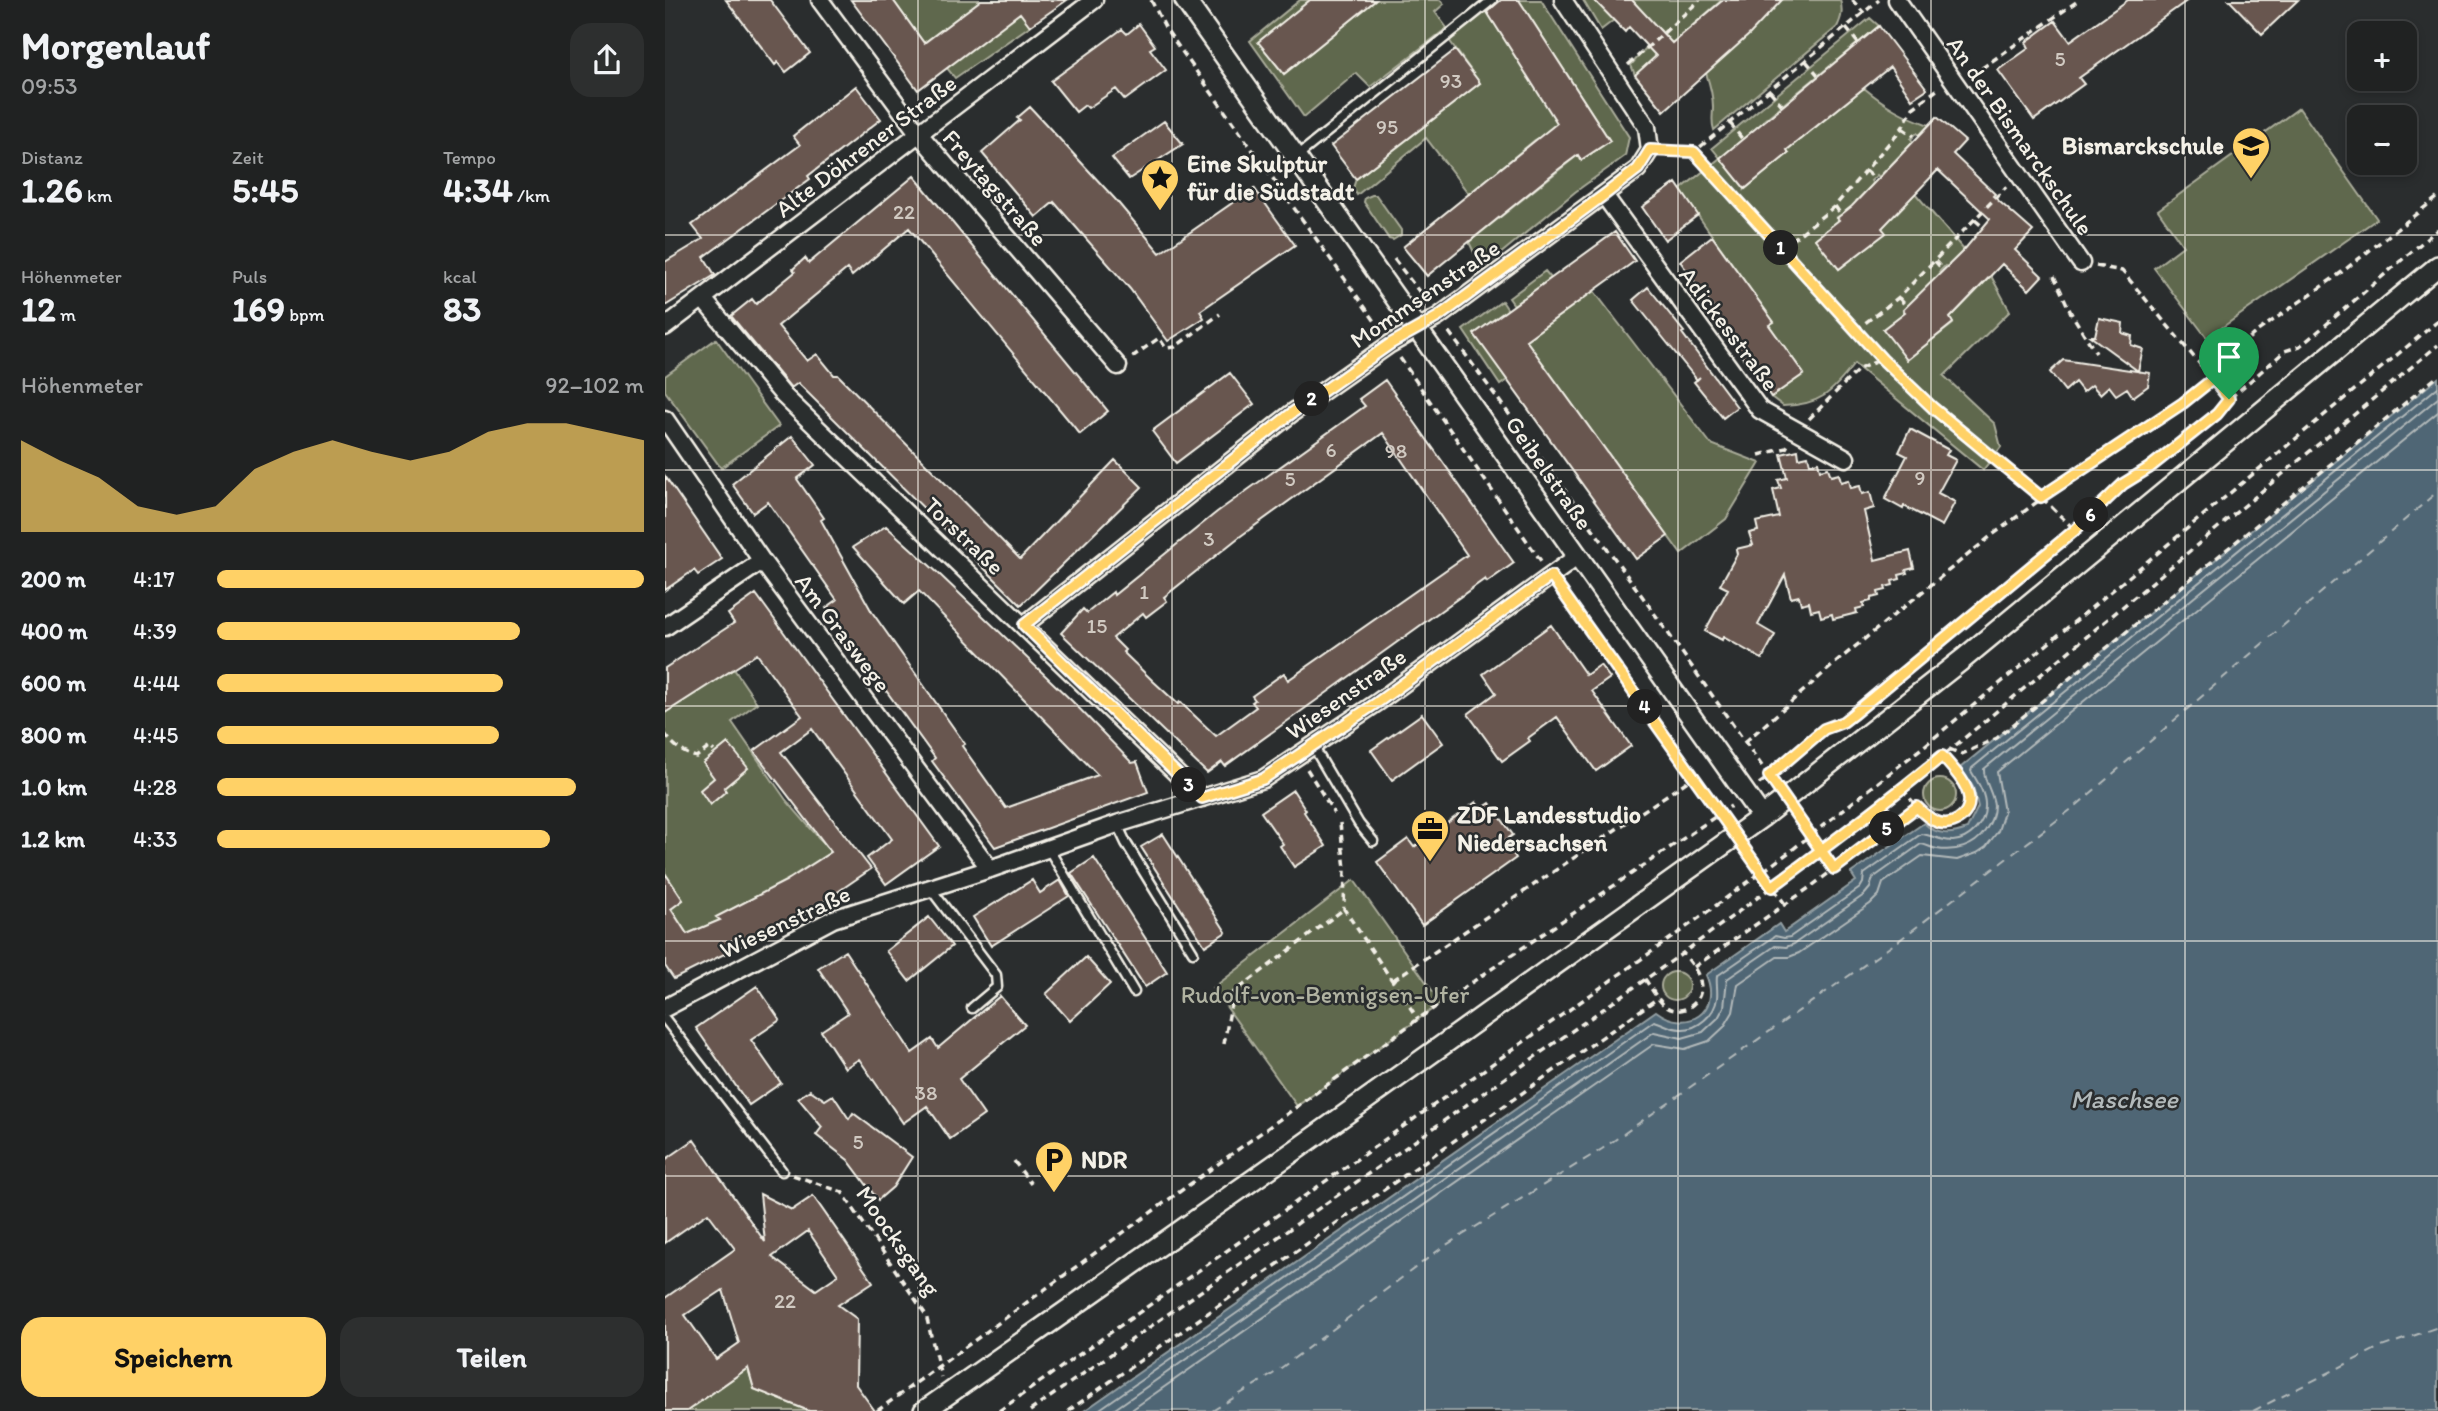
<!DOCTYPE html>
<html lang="de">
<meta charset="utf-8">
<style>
:root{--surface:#202222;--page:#2d2f2f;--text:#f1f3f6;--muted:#a2a4a5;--line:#3d3f40;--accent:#ffd166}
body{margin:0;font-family:Itim,sans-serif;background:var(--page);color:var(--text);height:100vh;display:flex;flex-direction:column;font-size:26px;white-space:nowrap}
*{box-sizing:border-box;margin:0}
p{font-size:23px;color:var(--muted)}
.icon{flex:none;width:38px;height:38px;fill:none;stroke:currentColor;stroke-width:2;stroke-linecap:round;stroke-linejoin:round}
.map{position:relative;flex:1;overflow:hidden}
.drawer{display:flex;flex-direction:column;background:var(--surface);width:665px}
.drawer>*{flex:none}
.fabs{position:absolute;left:1682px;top:21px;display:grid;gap:14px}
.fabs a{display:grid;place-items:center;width:70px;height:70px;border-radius:14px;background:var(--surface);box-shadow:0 4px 10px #0003,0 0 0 2px var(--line);font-size:35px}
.pin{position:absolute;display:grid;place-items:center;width:60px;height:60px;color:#fff;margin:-72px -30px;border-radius:50% 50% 50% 0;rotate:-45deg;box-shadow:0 0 7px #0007}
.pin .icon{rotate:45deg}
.km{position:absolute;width:35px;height:35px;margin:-18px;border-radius:50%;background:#222;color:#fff;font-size:19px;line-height:35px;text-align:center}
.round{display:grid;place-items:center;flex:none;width:74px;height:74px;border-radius:21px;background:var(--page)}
.headline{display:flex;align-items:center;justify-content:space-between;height:119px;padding:0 21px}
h1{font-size:38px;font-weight:700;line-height:52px}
.metrics{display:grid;grid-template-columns:repeat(3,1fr);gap:10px;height:119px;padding:7px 21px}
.metrics div{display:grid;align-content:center}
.metrics b{font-size:35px;font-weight:700}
.metrics small{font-size:19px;font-weight:400}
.metrics p{font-size:19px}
.chart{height:196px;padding:14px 21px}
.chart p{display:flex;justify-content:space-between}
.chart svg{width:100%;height:126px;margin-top:7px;fill:var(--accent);opacity:.7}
.primary-button{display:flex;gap:14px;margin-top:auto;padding:14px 21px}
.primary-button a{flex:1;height:80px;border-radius:21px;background:var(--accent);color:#111;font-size:28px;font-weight:700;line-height:80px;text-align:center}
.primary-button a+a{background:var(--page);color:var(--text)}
ul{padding:0 21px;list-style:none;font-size:23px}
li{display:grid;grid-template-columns:112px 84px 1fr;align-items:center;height:52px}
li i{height:18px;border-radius:9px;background:var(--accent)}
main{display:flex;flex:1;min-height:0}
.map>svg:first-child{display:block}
.green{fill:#5f674d;stroke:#aaac9a;stroke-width:2}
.water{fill:#506674;stroke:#929ea2;stroke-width:2}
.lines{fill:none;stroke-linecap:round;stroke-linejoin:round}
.shore{stroke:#b2b9ba;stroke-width:2}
.ferry{stroke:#b2b9ba;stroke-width:2;stroke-dasharray:9 7;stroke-linecap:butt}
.building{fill:#675650;stroke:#f4f1e8;stroke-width:2;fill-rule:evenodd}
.service-casing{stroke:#f4f1e8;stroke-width:13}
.minor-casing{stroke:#f4f1e8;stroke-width:21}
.tertiary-casing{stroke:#f4f1e8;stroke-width:24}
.path{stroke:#f4f1e8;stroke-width:3.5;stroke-dasharray:7 5;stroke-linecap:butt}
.service{stroke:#2a2d2e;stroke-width:8}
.minor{stroke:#2a2d2e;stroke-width:16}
.tertiary{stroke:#2a2d2e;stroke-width:19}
.route-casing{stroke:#fff;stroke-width:14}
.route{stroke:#ffd166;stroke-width:9}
.grid{fill:none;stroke:#f4f1e8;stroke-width:2;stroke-opacity:0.55}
.labels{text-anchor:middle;stroke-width:5;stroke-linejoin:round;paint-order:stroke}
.number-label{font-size:21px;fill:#d1cac2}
.street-label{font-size:24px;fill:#f4f1e8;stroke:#2a2d2e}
.poi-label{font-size:24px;font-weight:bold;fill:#f4f1e8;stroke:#2a2d2e;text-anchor:start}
.park-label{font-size:24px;fill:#b1b3a2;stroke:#2a2d2e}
.water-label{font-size:26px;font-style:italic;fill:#b2b9ba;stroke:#2a2d2e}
</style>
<main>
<section class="drawer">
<div class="headline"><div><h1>Morgenlauf</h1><p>09:53</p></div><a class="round"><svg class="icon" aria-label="share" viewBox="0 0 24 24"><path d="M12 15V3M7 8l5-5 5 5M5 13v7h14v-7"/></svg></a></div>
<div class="metrics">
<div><p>Distanz</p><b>1.26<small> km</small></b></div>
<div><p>Zeit</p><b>5:45</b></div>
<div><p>Tempo</p><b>4:34<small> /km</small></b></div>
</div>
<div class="metrics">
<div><p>Höhenmeter</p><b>12<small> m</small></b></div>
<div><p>Puls</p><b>169<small> bpm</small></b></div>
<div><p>kcal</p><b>83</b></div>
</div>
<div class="chart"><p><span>Höhenmeter</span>92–102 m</p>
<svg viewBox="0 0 160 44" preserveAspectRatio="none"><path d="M0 44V12L10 19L20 25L30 35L40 38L50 35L60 22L70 16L80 12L90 16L100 19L110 16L120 9L130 6L140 6L150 9L160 12V44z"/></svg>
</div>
<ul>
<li><b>200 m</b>4:17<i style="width:100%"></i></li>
<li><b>400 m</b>4:39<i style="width:71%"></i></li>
<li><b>600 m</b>4:44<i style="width:67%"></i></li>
<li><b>800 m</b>4:45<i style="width:66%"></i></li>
<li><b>1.0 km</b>4:28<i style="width:84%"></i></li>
<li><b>1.2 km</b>4:33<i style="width:78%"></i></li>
</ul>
<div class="primary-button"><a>Speichern</a><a>Teilen</a></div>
</section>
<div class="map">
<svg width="1773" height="1411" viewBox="0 0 1773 1411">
<rect width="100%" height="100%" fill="#2a2d2e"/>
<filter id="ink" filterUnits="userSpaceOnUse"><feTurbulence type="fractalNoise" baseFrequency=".0143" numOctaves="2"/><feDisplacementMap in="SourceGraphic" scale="14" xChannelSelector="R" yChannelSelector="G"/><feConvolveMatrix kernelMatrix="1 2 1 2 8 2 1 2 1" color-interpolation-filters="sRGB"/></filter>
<g filter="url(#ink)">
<path class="green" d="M228,0H316L259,43Z
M347,0L365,26L290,78L282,68Z
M635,0H645L594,42L619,74L711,0H775L779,4L770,12L782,28L705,87L691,73L639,117L585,41Z
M854,0H876L964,137L960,156L910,192L817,269L804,242L913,155L917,160L945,141Z
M918,0H929L949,20L936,30Z
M967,0H1057L970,75L966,65L996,31L982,17L968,16L975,9Z
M1115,0H1175C1178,10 1177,17 1172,27L1049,130C1046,122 1048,116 1048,107C1048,95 1045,85 1041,73Z
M821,10L897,130L870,140L804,194L761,138L692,195L688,188L691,179L815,83L784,40Z
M1205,18L1214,26L1099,120L1080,189L1124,153L1122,150L1199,88C1221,106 1237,115 1264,125L1255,135L1252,133L1246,139L1248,142L1214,177L1212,175L1206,181L1208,184L1191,201L1194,205L1172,217L1174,220L1150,239L1174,269L1220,233L1217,228L1250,193L1299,250L1282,267L1280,266L1274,272L1276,274L1240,312L1218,329L1242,359L1288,324L1285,318L1326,276L1345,311L1279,376L1330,424L1336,447L1318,470L1189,364C1167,393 1155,405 1118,406L1106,397L1139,374L1104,325L1108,322L1015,190L1055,158L1047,148Z
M1634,108L1712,219L1542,338L1489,268L1518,246L1493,210Z
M707,195H711L736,230V235L728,240L724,239L699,202L700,198Z
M880,271L886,278L849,305L844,298Z
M929,291L1046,444L1095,463L1061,519L1016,554L861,340Z
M837,301L843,310L842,380L835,385L798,330Z
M51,339L114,426L56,468L0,391V376Z
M69,669L92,703L67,722L121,800L166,852L131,874L142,890L124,879L52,917L55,920L22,934L6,909L18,900L0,873V713Z
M1259 795a16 16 0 1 1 32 0a16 16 0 1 1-32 0Z
M689,880L776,1003L632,1106L548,988Z
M996 986a14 14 0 1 1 28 0a14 14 0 1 1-28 0Z
M83,1368L89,1389L144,1411H22Z"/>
<path class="water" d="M1773,378V1411H419L991,1011C1023,1035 1057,1011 1041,975L1114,924L1119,932L1191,881L1186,873L1259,823C1272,836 1286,835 1302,829L1313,807L1308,787L1295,768Z"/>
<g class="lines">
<path class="shore" d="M432,1411L989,1021C998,1023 1005,1029 1016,1029C1032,1030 1050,1015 1052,998C1053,990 1051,983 1052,976L1110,936L1119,938L1125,937L1195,888L1198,883L1199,874L1256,834C1267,835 1275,841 1288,841C1304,840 1320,824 1320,807C1321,794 1312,781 1306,771L1307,768L1773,387
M447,1411L989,1032L1017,1038L1038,1032L1053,1018L1059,1007L1062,979L1110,946L1121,947L1129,944L1199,895L1205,888L1208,878L1256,844C1262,845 1266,848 1272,849C1290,852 1309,847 1320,831C1325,824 1329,814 1329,805C1328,793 1318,780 1319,769L1773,398
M465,1411L989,1044L1020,1049L1044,1041L1059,1027L1068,1012L1073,984L1112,957H1124L1134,953L1205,904L1214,895L1218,883L1257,856L1292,860L1312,853L1321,847L1333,831L1339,812L1332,772L1773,412"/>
<path class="ferry" d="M547,1411L608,1374L778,1247L937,1149L1232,942L1412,805L1773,491
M1588,1411L1711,1349L1773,1327"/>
</g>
<path class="building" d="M61,0H105L145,53L121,72L113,62L110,65Z
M186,0H228L259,43L316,0H402L365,26L355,13L253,90Z
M645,0H711L619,74L593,42Z
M836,0H854L945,141L916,160L913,155L894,169L762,276L738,247L892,123L822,12Z
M929,0H967L1007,43L1058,0H1117L1085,34L999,111L970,75L991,56L964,27L960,32Z
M1463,0H1523L1414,78L1419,84L1369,120L1333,70L1364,48L1361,42L1390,21L1405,41Z
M1564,0H1633L1597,34Z
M474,24L490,46L485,49L501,70L460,100L451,89L423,108L420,105L411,112L386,81L457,29L462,34Z
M1214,26L1262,89L1247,99L1225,67L1122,150L1124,153L1080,189L1055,158Z
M790,50L815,83L691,179L666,146Z
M191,86L216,119L143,176L145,179L39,257L50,275L0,306V262L38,239L27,225L135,145L128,136Z
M365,107L450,199L495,253L589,188L630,245L535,311L539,318L503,341L465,289L389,202L371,217L317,153L355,120L352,118Z
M1272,117L1300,141L1288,154L1330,194L1328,196L1368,231L1350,250L1377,276L1364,290L1337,264L1285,318L1288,323L1242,360L1218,329L1240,312L1238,310L1299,250L1325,219L1273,170L1217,228L1221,233L1174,269L1150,239L1174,220L1172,218L1187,206Z
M499,121L518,144L464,179L447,158Z
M249,176L443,411L415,434L244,228L187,276L182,269L113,326L142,361L152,354L169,375H173L355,559L450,460L477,487L356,605L133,383L126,388L66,316L87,299L91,304L130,272L128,269L140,258L144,263Z
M1011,183L1033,215L1000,240L977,207Z
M950,232L970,261L861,340L1003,536L971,559L809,334Z
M1047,236L1109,322L1104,325L1139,374L1106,397L1071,348L1074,345L1015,261Z
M983,287L1019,332L1017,333L1072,407L1058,418L1029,382L1035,377L1032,380L968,300Z
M1434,318L1458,323L1457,333L1467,336L1466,345L1478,349L1473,371L1425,336H1430Z
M1398,360L1485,373L1483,386L1468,397L1462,388L1451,395L1444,386L1435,394L1427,385L1418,392L1410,382L1400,391L1385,372Z
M565,373L589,404L511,463L487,431Z
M720,380L849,563L822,582L820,579L560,766L557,762L542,773L396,633L418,609L422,613L448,592L449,595L552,512L700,406L694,399ZM718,433L802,555L623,680L619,673L587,696L590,700L587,702L591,707L551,736L515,702L513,704L488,681L458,652L460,650L448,638L478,613L481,617L502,601L499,597L573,538Z
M1245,429L1284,450L1281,455L1291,460L1273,493L1290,502L1277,526L1239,506L1238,509L1220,499L1242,456L1234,452Z
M127,436L150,465L132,479L159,518L156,520L207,612L300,744L297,746L341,808L433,775L254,591L239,604L188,547L221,526L273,573L407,701L467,763L472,762L483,792L330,847L267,761L270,758L161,608L172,600L103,502L88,513L67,484Z
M1133,450L1134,458L1143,456L1145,464L1153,462L1155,470L1163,468L1166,476L1174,474L1176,482L1184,480L1186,488L1195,486L1197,494L1205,492L1209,508L1199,511L1210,560L1245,551L1249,568L1241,570L1242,573L1234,575L1235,579L1227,581L1228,585L1220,587L1221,590L1213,592L1214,596L1206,598V601L1198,603L1199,607L1191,609L1192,613L1168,619L1167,614L1156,617L1154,609L1146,611L1144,602L1136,604L1134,596L1126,598L1120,575L1093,625L1110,635L1097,659L1058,637L1057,640L1040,631L1063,589L1055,585L1072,554L1071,549L1088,545L1084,533L1093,531L1091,522L1114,517L1108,490L1116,488L1113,480L1122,478L1116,454Z
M0,476L57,559L33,575L29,570L0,590Z
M91,594L274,846L221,884L202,858L227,839L147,729L116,752L206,869L142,913L9,979L0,966V873L18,900L6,909L22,934L55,920L51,917L121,881L166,852L89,751L137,716L92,654L0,713V668L69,623L63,614Z
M886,625L921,675L935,665L945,678L927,691L966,746L931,771L892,717L863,738L865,741L837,761L803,714L831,693L818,674Z
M757,714L778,743L727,780L706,750Z
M63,743L83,768L59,788L61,791L45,805L35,790L49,778L38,763Z
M628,790L641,810L639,812L661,846L629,867L615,846L618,844L596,812Z
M811,802L816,809L825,803L848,835L839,841L851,858L757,925L712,862L743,839L749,847Z
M498,834L561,932L540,946L476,847Z
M429,858L502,972L480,987L406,873Z
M367,880L375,893L395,880L404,896L326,946L308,917Z
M264,917L287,946L244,981L221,951Z
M180,951L247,1053L267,1039L273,1048L335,996L360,1025L294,1079L319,1115L285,1139L262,1106L238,1123L194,1059L180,1068L156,1031L183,1013L153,968Z
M421,957L445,984L405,1021L381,994Z
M92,986L115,1020L86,1040L116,1083L84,1105L31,1028Z
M145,1090L160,1100L168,1095L184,1119L188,1113L247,1157L228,1187L213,1200L183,1160L151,1135L157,1127L133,1098Z
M29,1140L100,1242L95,1194L127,1210L148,1196L208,1282L173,1305L192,1319L191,1385L210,1411H144L89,1389L83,1368L22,1411H0V1298L70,1249L43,1213L0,1243V1160ZM143,1231L173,1275L151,1290L107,1257ZM58,1290L74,1343L51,1359L20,1315Z"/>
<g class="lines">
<defs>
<path id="service" d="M631,157L827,0
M648,746L694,824L708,841
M452,824L461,843L528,952
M383,848L469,992
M265,888L331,975L332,987L307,1008
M0,1019L117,1171"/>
<path id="minor" d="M155,0L254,134L453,366
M1232,0L1416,263
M939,195L1095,410L1181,458
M38,299L119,396L537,798
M0,327L429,0
M0,419L97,561L325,869
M359,625L627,413L725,344L773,317L973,169L985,150L982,127L898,0
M0,627L97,561
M0,1008L168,919L325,869L452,824L598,779L713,702L913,556"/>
<path id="tertiary" d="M520,0L1097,817
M259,1411L632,1149L1097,817L1298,659L1773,266"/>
</defs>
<use href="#service" class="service-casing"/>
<use href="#minor" class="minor-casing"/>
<use href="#tertiary" class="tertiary-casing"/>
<path class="path" d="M486,0L501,29L717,331
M1187,0L1199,13
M1181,28L1193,43
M1141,61L1153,75
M963,65L1035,0
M1307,75L1414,0
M1105,91L1117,105
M1065,123L1078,140
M1237,128L1249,136
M1001,151L1029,152L1214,0
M1029,152L1217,359L1268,408L1376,497L1410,530
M1201,171L1209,178
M1170,206L1176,215
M1310,220L1317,226
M1117,248L1170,206L1237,128L1248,108L1273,89
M729,259L763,303
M1270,261L1277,269
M1431,266L1457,271L1564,399
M1389,276L1406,313L1431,353
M1234,298L1242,307
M1191,330L1234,297L1341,187
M784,332L977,596L1109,783
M467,357L494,338L501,348L510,347L555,314
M735,358L876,561
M1144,419L1194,369L1217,359
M1094,455L1121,448L1124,443
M895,588L1062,820
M0,734C9,746 16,752 31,757L45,747L49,751
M1080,742L1175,659L1326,536L1418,468L1518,403L1548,379L1556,363L1590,333L1673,275L1773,197
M1284,749L1297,754L1332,738L1773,376
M642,769L669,813
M1094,784L1126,760L1159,728L1178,722L1187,715L1410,530L1458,484L1484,468L1552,414L1564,399L1620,351L1635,346L1650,334L1773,229
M1238,789C1250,805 1273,837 1296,818C1301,813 1305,806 1304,798C1303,782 1287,768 1277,756
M1131,815L1169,869
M675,823L680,869L679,909L753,1019
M1081,850L1120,904
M1029,967L1144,888L1252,807
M980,979C986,988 992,999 1000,1006C1015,1017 1036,1005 1036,987C1035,973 1026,963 1018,953
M728,980L1030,776
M559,1044L568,993L679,909
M349,1161L366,1184
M128,1175L177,1192L261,1315L276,1377
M212,1411L753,1019L1066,806
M334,1411L1009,936L1123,853L1258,747L1773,321
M365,1411L1018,953L1238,789L1773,345
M403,1411L993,998"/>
<use href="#service" class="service"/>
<use href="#minor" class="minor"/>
<use href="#tertiary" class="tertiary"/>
</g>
</g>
<g class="lines" filter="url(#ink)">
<defs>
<path id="route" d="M1564,399L1548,379L1518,403L1376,497L1268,408L1217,359L1029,152L985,150L973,169L939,195L773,317L725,344L627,413L359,625L537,798L598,779L713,702L886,576L1107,887C1165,844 1222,802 1277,756C1287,768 1302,782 1304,798C1306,816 1285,829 1270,821C1263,818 1257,812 1252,807L1169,869L1104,776L1159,729L1178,722L1187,715L1410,530L1458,484L1484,468L1552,414L1564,399"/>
</defs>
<use href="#route" class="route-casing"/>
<use href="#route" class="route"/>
</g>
<path class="grid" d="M253,0V1411M507,0V1411M760,0V1411M1013,0V1411M1266,0V1411M1520,0V1411M0,235H1773M0,470H1773M0,706H1773M0,941H1773M0,1176H1773"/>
<defs>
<symbol id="school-pin" viewBox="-11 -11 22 30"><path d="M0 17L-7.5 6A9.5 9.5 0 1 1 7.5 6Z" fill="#ffd166" stroke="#2a2d2e"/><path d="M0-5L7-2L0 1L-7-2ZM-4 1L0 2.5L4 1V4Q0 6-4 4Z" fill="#111"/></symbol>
<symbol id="sight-pin" viewBox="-11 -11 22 30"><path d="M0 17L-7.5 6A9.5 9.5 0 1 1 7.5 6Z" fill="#ffd166" stroke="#2a2d2e"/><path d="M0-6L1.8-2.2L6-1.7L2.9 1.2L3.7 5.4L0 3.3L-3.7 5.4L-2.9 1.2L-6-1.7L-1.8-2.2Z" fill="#111"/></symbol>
<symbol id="office-pin" viewBox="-11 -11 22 30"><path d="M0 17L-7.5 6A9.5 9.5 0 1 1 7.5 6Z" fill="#ffd166" stroke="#2a2d2e"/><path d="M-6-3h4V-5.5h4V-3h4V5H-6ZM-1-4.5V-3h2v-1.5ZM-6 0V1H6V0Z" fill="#111"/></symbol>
<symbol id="parking-pin" viewBox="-11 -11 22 30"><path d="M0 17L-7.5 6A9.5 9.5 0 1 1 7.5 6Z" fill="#ffd166" stroke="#2a2d2e"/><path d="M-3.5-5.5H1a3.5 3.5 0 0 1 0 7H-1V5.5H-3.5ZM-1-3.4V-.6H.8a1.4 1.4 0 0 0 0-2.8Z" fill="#111"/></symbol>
</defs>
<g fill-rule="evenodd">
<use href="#school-pin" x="1564" y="124" width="44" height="60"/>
<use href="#sight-pin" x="473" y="156" width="44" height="60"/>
<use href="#office-pin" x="743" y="807" width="44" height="60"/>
<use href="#parking-pin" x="367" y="1138" width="44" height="60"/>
</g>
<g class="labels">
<g class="number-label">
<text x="1395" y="66">5</text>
<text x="786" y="88">93</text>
<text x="722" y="134">95</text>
<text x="239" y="219">22</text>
<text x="666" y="457">6</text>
<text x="731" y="458">98</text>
<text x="1255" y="485">9</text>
<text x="625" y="486">5</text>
<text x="544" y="546">3</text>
<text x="479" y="599">1</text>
<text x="432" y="633">15</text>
<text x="261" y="1100">38</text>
<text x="193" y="1149">5</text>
<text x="120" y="1308">22</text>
</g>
<g class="street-label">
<text transform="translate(1355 136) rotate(55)" y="8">An der Bismarckschule</text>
<text transform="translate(201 146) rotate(-37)" y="8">Alte Döhrener Straße</text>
<text transform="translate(330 188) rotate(49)" y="8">Freytagstraße</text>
<text transform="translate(760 294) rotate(-34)" y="8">Mommsenstraße</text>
<text transform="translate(1064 329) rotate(53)" y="8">Adickesstraße</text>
<text transform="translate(884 473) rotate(55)" y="8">Geibelstraße</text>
<text transform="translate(299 536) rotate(44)" y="8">Torstraße</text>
<text transform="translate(178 633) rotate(53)" y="8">Am Graswege</text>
<text transform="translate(681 694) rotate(-35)" y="8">Wiesenstraße</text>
<text transform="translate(120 922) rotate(-25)" y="8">Wiesenstraße</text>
<text transform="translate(233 1241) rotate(55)" y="8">Moocksgang</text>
</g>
<g class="poi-label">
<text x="1559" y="154" text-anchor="end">Bismarckschule</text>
<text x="522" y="172">Eine Skulptur<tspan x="522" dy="28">für die Südstadt</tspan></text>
<text x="792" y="823">ZDF Landesstudio<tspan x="792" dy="28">Niedersachsen</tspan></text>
<text x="416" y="1168">NDR</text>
</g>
<g class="park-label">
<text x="660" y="1003">Rudolf-von-Bennigsen-Ufer</text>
</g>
<g class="water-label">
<text x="1459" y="1108">Maschsee</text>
</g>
</g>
</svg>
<div class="fabs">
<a>+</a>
<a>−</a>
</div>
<div class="pin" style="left:1564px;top:399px;background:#1e9e55"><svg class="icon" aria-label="arrive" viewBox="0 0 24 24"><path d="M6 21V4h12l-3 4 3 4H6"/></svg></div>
<b class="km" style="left:1116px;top:248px">1</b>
<b class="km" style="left:647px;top:399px">2</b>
<b class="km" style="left:524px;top:785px">3</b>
<b class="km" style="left:980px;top:707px">4</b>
<b class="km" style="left:1222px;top:829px">5</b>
<b class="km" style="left:1426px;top:515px">6</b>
</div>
</main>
